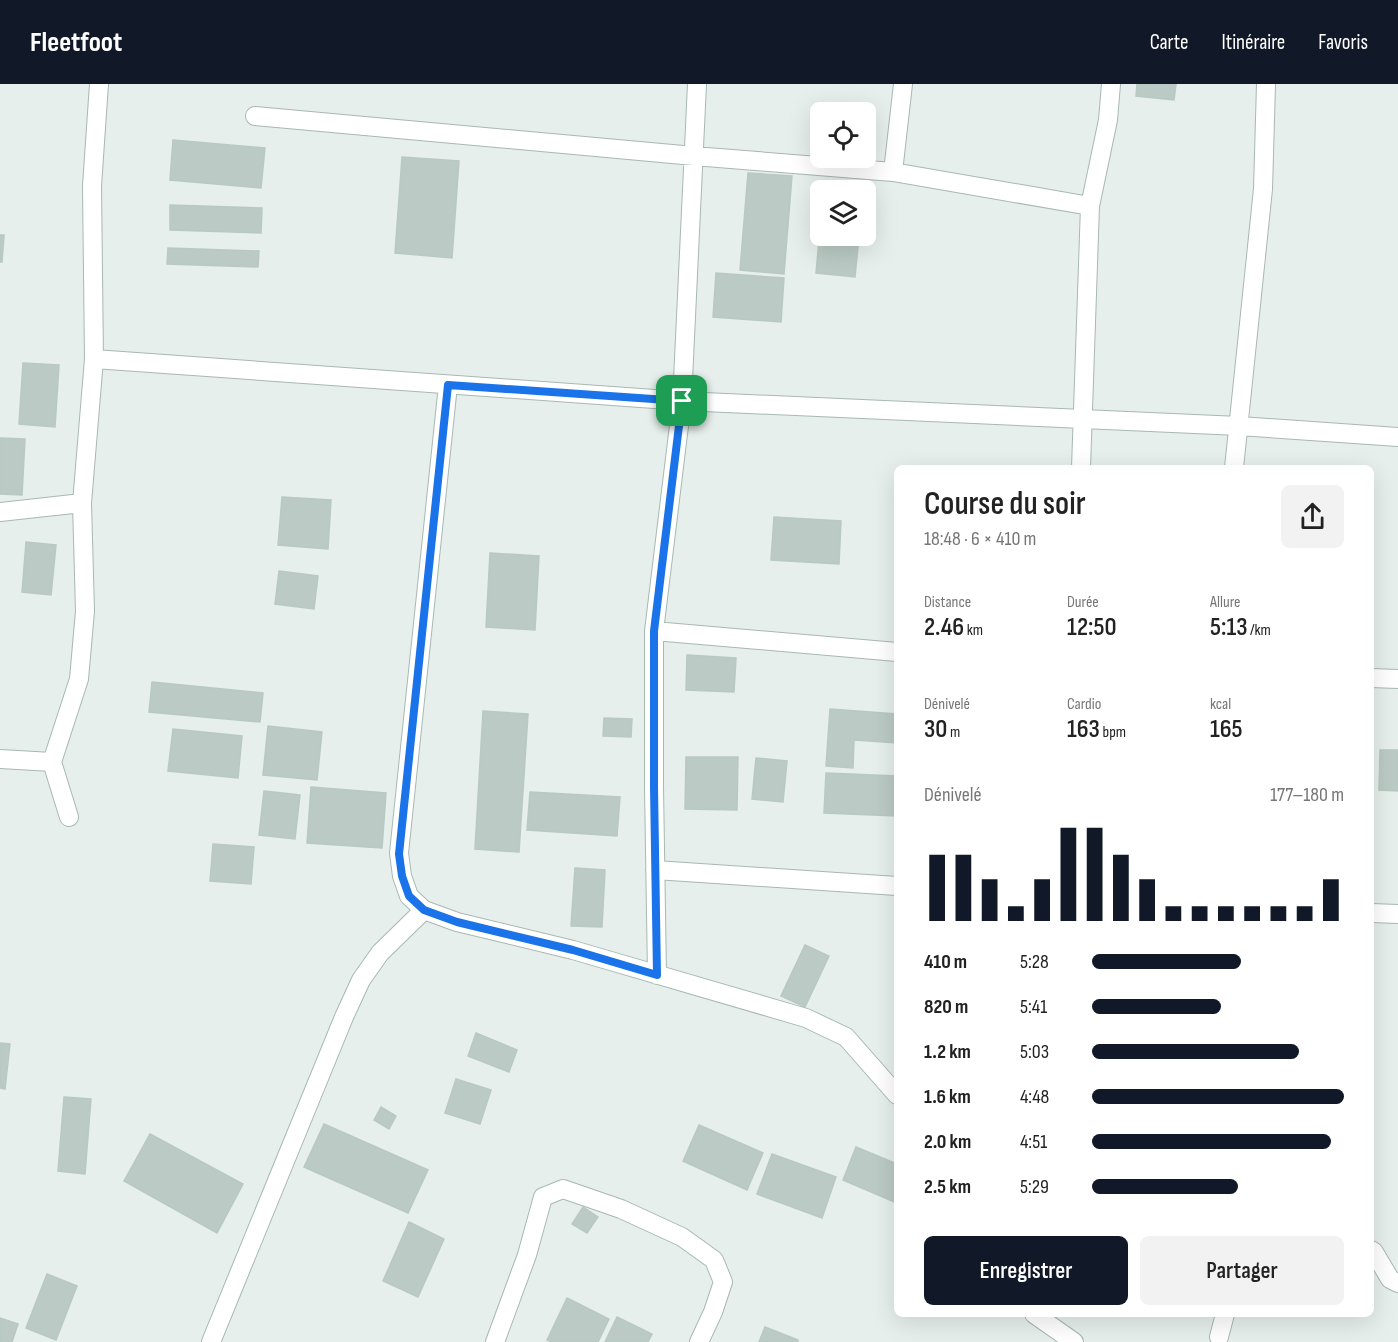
<!DOCTYPE html>
<html lang="fr">
<meta charset="utf-8">
<style>
:root{--surface:#fff;--page:#f2f2f2;--text:#222;--muted:#767676;--accent:#111827}
body{margin:0;font-family:"Sofia Sans Condensed",sans-serif;background:var(--page);color:var(--text);height:100vh;display:flex;flex-direction:column;font-size:22px;white-space:nowrap}
*{box-sizing:border-box;margin:0}
p{font-size:20px;color:var(--muted)}
.icon{flex:none;width:33px;height:33px;fill:none;stroke:currentColor;stroke-width:2;stroke-linecap:round;stroke-linejoin:round}
.map{position:relative;flex:1;overflow:hidden}
.sheet{position:absolute;left:894px;top:381px;width:480px;height:852px;display:flex;flex-direction:column;background:var(--surface);border-radius:9px;box-shadow:0 6px 24px #0002}
.sheet>*{flex:none}
.controls{position:absolute;left:810px;top:18px;display:grid;gap:12px}
.controls a{display:grid;place-items:center;width:66px;height:66px;border-radius:9px;background:var(--surface);box-shadow:0 6px 24px #0002;font-size:30px}
.pin{position:absolute;display:grid;place-items:center;width:51px;height:51px;color:#fff;margin:-26px;border-radius:12px;box-shadow:0 3px 9px #0006}
.round{display:grid;place-items:center;flex:none;width:63px;height:63px;border-radius:9px;background:var(--page)}
.head{display:flex;align-items:center;justify-content:space-between;height:102px;padding:0 30px}
h1{font-size:33px;font-weight:600;line-height:45px}
.metrics{display:grid;grid-template-columns:repeat(3,1fr);gap:9px;height:102px;padding:6px 30px}
.metrics div{display:grid;align-content:center}
.metrics b{font-size:26px;font-weight:600}
.metrics small{font-size:16px;font-weight:400}
.metrics p{font-size:16px}
.chart{height:168px;padding:12px 30px}
.chart p{display:flex;justify-content:space-between}
.chart svg{width:100%;height:108px;margin-top:6px;stroke:var(--accent);stroke-width:6}
.action{display:flex;gap:12px;margin-top:auto;padding:12px 30px}
.action a{flex:1;height:69px;border-radius:9px;background:var(--accent);color:#fff;font-size:24px;font-weight:600;line-height:69px;text-align:center}
.action a+a{background:var(--page);color:var(--text)}
ul{padding:0 30px;list-style:none;font-size:20px}
li{display:grid;grid-template-columns:96px 72px 1fr;align-items:center;height:45px}
li i{height:15px;border-radius:8px;background:var(--accent)}
header{display:flex;align-items:center;gap:36px;box-sizing:border-box;height:84px;padding:0 30px;background:var(--accent);color:#fff}
header strong{font-size:28px}
nav{display:flex;gap:33px;margin-inline-start:auto;font-size:21px}
.map>svg:first-child{display:block}
.building{fill:#bbcac4;stroke:#b8c9c2;stroke-width:1.5}
.lines{fill:none;stroke-linecap:round;stroke-linejoin:round}
.minor-casing{stroke:#a8b8b2;stroke-width:20}
.minor{stroke:#fff;stroke-width:18}
.route-casing{stroke:#fff;stroke-width:12}
.route{stroke:#1a73e8;stroke-width:8}
</style>
<header>
<strong>Fleetfoot</strong>
<nav><a>Carte</a><a>Itinéraire</a><a>Favoris</a></nav>
</header>
<div class="map">
<svg width="1398" height="1258" viewBox="0 0 1398 1258">
<rect width="100%" height="100%" fill="#e6efeb"/>
<path class="building" d="M1137,0H1176L1174,16L1136,12Z
M173,56L265,64L261,104L170,96Z
M402,73L459,77L452,174L395,169Z
M748,89L792,92L784,190L740,186Z
M825,97L864,101L863,106H824Z
M170,121L262,124L261,149L170,146Z
M820,145V152H859L855,193L816,189Z
M0,151H4L2,178H0Z
M168,164L259,167L258,183L167,180Z
M716,189L784,194L781,238L713,233Z
M23,279L59,281L55,343L19,340Z
M0,354L25,355L22,411L0,410Z
M282,413L331,416L328,465L278,461Z
M774,433L841,437L839,480L771,476Z
M26,458L56,461L51,511L22,508Z
M490,469L539,472L535,546L486,543Z
M279,487L318,492L314,525L275,520Z
M687,571L736,574L734,608L686,606Z
M152,598L263,609L260,638L149,628Z
M830,625L897,630V659L854,656L853,684L826,682Z
M483,627L528,630L519,768L475,765Z
M604,634L632,635L631,653L603,652Z
M268,642L322,648L317,696L263,691Z
M173,645L242,652L238,694L168,687Z
M1380,666H1398V707L1379,706Z
M686,673H738L737,726L685,725Z
M756,674L787,677L783,718L752,715Z
M826,689L897,692V732L824,729Z
M311,703L386,709L382,764L307,759Z
M264,707L300,711L295,755L259,751Z
M530,708L620,713L617,752L527,746Z
M213,760L254,763L251,800L210,797Z
M575,784L605,786L602,843L571,842Z
M805,861L829,872L805,923L781,912Z
M476,949L517,966L509,988L468,972Z
M0,959L10,960L5,1005L0,1004Z
M456,995L491,1006L480,1040L445,1029Z
M64,1013L91,1015L85,1090L58,1087Z
M381,1023L396,1032L389,1045L374,1036Z
M324,1040L428,1086L408,1129L304,1083Z
M699,1041L763,1069L747,1106L683,1077Z
M150,1050L243,1100L217,1149L124,1097Z
M856,1063L897,1080V1119L843,1096Z
M772,1070L836,1093L822,1134L757,1110Z
M583,1123L598,1133L587,1149L572,1140Z
M409,1138L444,1155L418,1213L383,1197Z
M47,1190L77,1202L56,1256L26,1244Z
M567,1214L609,1235L598,1258H552L547,1256Z
M617,1233L652,1250L648,1258H605Z
M0,1234L18,1240L12,1258H0Z
M765,1243L798,1256V1258H759Z"/>
<g class="lines">
<defs>
<path id="minor" d="M255,32L694,72L893,88L1090,122
M893,88L903,0
M94,275L92,102L99,0
M448,301L399,769L402,792L409,812L424,826L457,838L573,866L806,934L846,953L897,1011
M1081,384L1090,122L1108,36L1111,0
M1234,384L1263,105L1266,0
M0,428L82,419
M654,547L897,568
M1371,594L1398,595
M0,675L52,678
M69,733L52,678L79,595L85,527L82,419L94,275L682,317L1239,342L1398,353
M655,786L897,802
M1371,829L1398,830
M657,891L654,703V547L682,317L697,0
M1371,1166L1374,1168L1390,1195L1398,1199
M1034,1230L1074,1258
M1219,1253L1225,1230
M211,1258L344,933L361,896L380,869L424,826
M495,1258L527,1171L543,1113L563,1105L621,1125L682,1153L714,1176L723,1198L713,1228L699,1258"/>
</defs>
<use href="#minor" class="minor-casing"/>
<use href="#minor" class="minor"/>
</g>
<g class="lines">
<defs>
<path id="route" d="M448,301L682,317L654,547V703L657,891L573,866L457,838L424,826L409,812L402,792L399,770Z"/>
</defs>
<use href="#route" class="route-casing"/>
<use href="#route" class="route"/>
</g>
</svg>
<div class="controls">
<a><svg class="icon" aria-label="locate" viewBox="0 0 24 24"><circle cx="12" cy="12" r="6"/><path d="M12 2v4M12 18v4M2 12h4M18 12h4"/></svg></a>
<a><svg class="icon" aria-label="layers" viewBox="0 0 24 24"><path d="M12 4l9 5-9 5-9-5zM3 14l9 5 9-5"/></svg></a>
</div>
<div class="pin" style="left:682px;top:317px;background:#1e9e55"><svg class="icon" aria-label="arrive" viewBox="0 0 24 24"><path d="M6 21V4h12l-3 4 3 4H6"/></svg></div>
<section class="sheet">
<div class="head"><div><h1>Course du soir</h1><p>18:48 · 6 × 410 m</p></div><a class="round"><svg class="icon" aria-label="share" viewBox="0 0 24 24"><path d="M12 15V3M7 8l5-5 5 5M5 13v7h14v-7"/></svg></a></div>
<div class="metrics">
<div><p>Distance</p><b>2.46<small> km</small></b></div>
<div><p>Durée</p><b>12:50</b></div>
<div><p>Allure</p><b>5:13<small> /km</small></b></div>
</div>
<div class="metrics">
<div><p>Dénivelé</p><b>30<small> m</small></b></div>
<div><p>Cardio</p><b>163<small> bpm</small></b></div>
<div><p>kcal</p><b>165</b></div>
</div>
<div class="chart"><p><span>Dénivelé</span>177–180 m</p>
<svg viewBox="0 0 160 44" preserveAspectRatio="none"><path d="M5 44V17M15 44V17M25 44V27M35 44V38M45 44V27M55 44V6M65 44V6M75 44V17M85 44V27M95 44V38M105 44V38M115 44V38M125 44V38M135 44V38M145 44V38M155 44V27"/></svg>
</div>
<ul>
<li><b>410 m</b>5:28<i style="width:59%"></i></li>
<li><b>820 m</b>5:41<i style="width:51%"></i></li>
<li><b>1.2 km</b>5:03<i style="width:82%"></i></li>
<li><b>1.6 km</b>4:48<i style="width:100%"></i></li>
<li><b>2.0 km</b>4:51<i style="width:95%"></i></li>
<li><b>2.5 km</b>5:29<i style="width:58%"></i></li>
</ul>
<div class="action"><a>Enregistrer</a><a>Partager</a></div>
</section>
</div>
